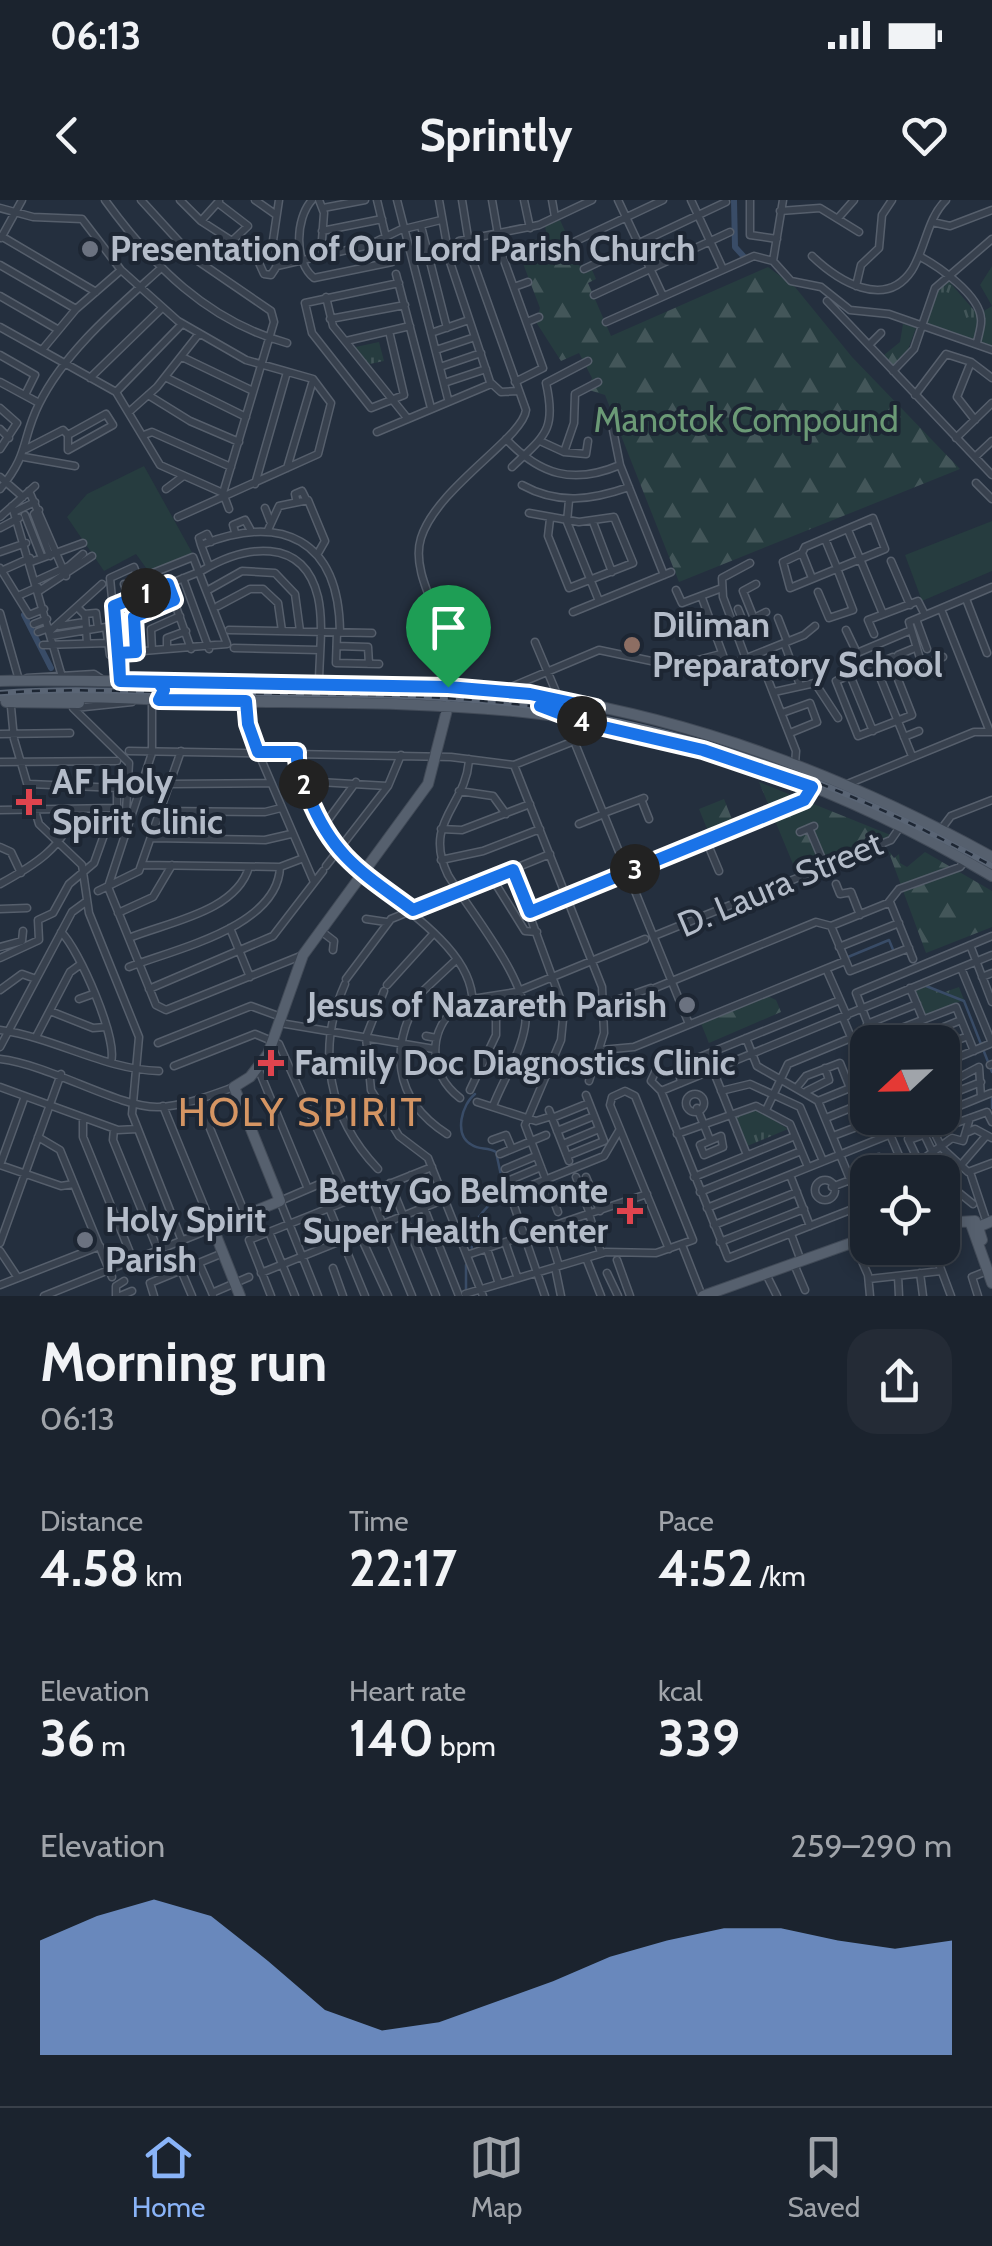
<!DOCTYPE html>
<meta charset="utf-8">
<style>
:root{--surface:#1b232e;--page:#242b36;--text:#f1f3f6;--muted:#a0a4aa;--line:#39404a;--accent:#8ab4f8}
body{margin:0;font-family:Cabin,sans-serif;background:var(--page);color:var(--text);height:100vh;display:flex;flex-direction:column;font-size:38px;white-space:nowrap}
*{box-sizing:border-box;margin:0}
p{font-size:32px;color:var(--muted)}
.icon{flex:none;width:55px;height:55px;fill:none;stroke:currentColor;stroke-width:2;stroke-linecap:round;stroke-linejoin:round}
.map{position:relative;height:1096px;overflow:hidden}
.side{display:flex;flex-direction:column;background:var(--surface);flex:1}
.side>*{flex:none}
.needle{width:65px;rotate:248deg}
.buttons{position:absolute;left:850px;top:825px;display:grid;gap:20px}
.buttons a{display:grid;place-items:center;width:110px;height:110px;border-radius:20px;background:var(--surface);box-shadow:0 5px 15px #0003,0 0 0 2px var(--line);font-size:50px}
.pin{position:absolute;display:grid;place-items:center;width:85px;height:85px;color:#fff;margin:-102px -42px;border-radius:50% 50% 50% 0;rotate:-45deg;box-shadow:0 0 10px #0007}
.pin .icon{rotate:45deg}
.km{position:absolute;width:50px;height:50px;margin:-25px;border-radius:50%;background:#222;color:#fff;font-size:28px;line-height:50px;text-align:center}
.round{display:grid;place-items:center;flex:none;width:105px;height:105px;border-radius:30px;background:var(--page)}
.head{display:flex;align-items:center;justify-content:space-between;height:170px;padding:0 40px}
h1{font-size:55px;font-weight:700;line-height:75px}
.metrics{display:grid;grid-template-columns:repeat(3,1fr);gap:15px;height:170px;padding:10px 40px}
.metrics div{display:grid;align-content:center}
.metrics b{font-size:50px;font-weight:700}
.metrics small{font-size:28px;font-weight:400}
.metrics p{font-size:28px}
.chart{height:280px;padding:20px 40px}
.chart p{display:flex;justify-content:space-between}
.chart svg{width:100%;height:180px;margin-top:10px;fill:var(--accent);opacity:.7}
.status{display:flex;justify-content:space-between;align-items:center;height:70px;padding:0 50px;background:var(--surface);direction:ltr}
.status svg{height:28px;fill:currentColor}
header{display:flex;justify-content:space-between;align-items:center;height:130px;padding:0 40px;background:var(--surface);font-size:45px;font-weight:700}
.dock{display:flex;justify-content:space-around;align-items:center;height:140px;border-top:2px solid var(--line);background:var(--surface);font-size:28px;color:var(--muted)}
.dock a{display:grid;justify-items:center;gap:5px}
.dock .on{color:var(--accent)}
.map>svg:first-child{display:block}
.green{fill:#263c3f}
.forest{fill:url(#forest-firs)}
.park{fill:url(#park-tufts)}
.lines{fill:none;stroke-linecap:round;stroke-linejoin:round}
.stream{stroke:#394c67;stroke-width:2.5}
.river{stroke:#394c67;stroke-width:6}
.minor-casing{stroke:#565f6c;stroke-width:9}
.major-casing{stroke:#414a57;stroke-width:12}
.minor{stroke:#38414e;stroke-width:6}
.major{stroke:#56606e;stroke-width:10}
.rail-casing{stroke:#5a6575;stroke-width:6}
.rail{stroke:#1d2633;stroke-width:2.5;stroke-dasharray:8;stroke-linecap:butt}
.route-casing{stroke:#fff;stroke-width:20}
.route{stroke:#1a73e8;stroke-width:12}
.worship-dot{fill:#6b7280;stroke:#1d2633;stroke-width:4}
.education-dot{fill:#8d6e63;stroke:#1d2633;stroke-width:4}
.health-dot{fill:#e0444e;stroke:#1d2633;stroke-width:4}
.labels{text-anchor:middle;stroke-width:8;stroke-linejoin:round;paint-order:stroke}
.poi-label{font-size:35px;font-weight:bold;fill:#b4bcc9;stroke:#1d2633;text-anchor:start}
.park-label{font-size:35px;fill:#6b9a76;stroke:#1d2633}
.street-label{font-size:35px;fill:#b4bcc9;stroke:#1d2633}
.quarter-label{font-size:40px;letter-spacing:2.5px;fill:#d59563;stroke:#1d2633}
</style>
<div class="status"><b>06:13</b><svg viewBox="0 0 49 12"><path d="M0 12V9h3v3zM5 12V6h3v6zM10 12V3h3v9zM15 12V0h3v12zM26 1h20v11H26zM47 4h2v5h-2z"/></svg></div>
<header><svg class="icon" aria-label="back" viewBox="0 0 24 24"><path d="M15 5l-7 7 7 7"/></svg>Sprintly<svg class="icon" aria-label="heart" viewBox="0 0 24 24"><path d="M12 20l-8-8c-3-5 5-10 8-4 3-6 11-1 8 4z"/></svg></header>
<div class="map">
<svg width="992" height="1096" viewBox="0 0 992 1096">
<defs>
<pattern id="forest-firs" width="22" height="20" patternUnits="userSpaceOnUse" patternTransform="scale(2.5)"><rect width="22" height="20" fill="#263c3f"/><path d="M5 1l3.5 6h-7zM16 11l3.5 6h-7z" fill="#435659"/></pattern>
<pattern id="park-tufts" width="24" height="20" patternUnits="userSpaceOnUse" patternTransform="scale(2.5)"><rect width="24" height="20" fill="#263c3f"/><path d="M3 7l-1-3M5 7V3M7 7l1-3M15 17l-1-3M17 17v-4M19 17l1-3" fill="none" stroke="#435659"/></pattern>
</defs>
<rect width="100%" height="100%" fill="#242f3e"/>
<path class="green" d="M992,66V148L979,141L982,112L992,106L980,85Z
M144,266L194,356L149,372L136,354L104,371L67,317L87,294Z
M992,321V371L922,401L905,355Z"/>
<path class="forest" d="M560,20L569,40L577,36L579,42L572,46L579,66L589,63L596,79L588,83L611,136L768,67L795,87L852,157L960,269L679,382L605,195L589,190L592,178L579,153L561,161L536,122L540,108L519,53L526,41L547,37L545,26Z
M903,124L916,128L906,155L894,166L884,155L900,142Z
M759,582L893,636L798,676Z
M724,599L735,627L710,636L699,609Z
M888,650L894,658L899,654L900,663L907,667L925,652L992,691V727L926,753Z
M765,795L776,800L781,812L709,843L700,821Z"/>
<path class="park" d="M946,78L979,116L975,140L923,126L935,91Z
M379,142L384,161L365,165L351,148Z
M927,784L942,793L959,787L964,800L923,817L912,789Z
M756,909L788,929L745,947L732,915Z"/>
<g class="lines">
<path class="stream" d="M848,757L889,740L894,752
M926,786L964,801L992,872
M992,895V908
M472,1050C469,1024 479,1015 496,998L494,990L502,980L496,952C488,947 479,950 472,945C453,935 462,904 475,894
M466,1094V1065"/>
<path class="river" d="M734,0L735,47L746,59
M24,415L51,468"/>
<defs>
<path id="minor" d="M105,0C152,65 207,121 287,143
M141,0L195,59L271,111L274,122L223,293
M180,0L201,21L232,41L248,26L218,3
M255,0L275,14
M279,0L271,54L277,66L369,45L402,29
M312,0C295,19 294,62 314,78L392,62L377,0
M319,0L324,13L321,53
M397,0L448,199
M439,0L450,62L490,182L501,192L518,191
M492,0L501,52L543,168L515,182
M524,0L530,28
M552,0L555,17
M618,0L663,96
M691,0L722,67
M750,0V35L777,39
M0,8L33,17L82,19L121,70L178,121L246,160L313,179L331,203L318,254L178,317
M323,8L365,0
M780,11L820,8L859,32
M839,17L854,0
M201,21L219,1
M932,22L950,26L992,10
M421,26L447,128
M404,29L441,20
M322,31L382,19
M1,36L96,92
M1,38L22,0
M459,41L539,25L592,0
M576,41L663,0
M255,54L264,74L271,75L277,66
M812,56C837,80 885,111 912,70C926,47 927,19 946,0
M919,56C938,66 980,95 981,119C982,126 978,136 977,143
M773,61L783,0
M0,65L76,109
M584,69L726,2
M396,74L431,208
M856,86L861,65L879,48L882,15L892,0
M514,87L528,82
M594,95L730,32
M0,96L57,129
M326,97L333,126L408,219
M827,101L992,275
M330,119L405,105
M527,122L539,117
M606,122L754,56L773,61L791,81L821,87L850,110L889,114L992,150
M0,127L116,192L160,265L223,293L229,309
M389,131L404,195L371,208L312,133L305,103L399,83
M431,133L469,120
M346,141L410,126
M869,145L881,133
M42,150L76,109L121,70
M436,150L475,137
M0,155L35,175L25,195
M182,157L253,191
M971,162L957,197L975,220
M440,167L481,153
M893,171L914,149L935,88L992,39
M165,177L246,217
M90,178L161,109
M0,182L39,203
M444,183L486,169
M116,192L182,124
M148,195L190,221L239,242
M915,195L946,154L971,162L992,178
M0,208L17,223L0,249
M129,212L157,187L198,135
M611,220L620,265L664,375
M0,229L9,238
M377,232L491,184
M144,235L152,232L231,267
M956,238L992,203
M506,239C540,275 573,285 620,265
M540,241L564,252L586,254L588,241
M26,249L63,230L68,235L106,214L113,225L68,250V235
M564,252L574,223L575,194L598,182
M24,257L75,266
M975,257L992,241
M512,267C544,236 557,231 546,183L588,161
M287,268L313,180
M0,277L23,297
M976,283L992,299
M255,284L287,172
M522,285C558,305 592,300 629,287
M0,289C30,253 21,240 39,204C65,151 117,108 160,69
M166,289L182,277
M29,291L66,376
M296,299L295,294L302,291L306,299
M569,300L567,322L599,401
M12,306L63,480
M265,308L270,321
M39,310L34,314L50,356
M16,311L35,302
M529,313L579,322L614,317L633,363L569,388L548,336L550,319
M25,315L42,358
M0,317L35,286
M873,318L885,349L790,388L783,362L802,353L805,347Z
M593,322L612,372
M0,328L19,318
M268,330L279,306L308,300L325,341L317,355
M848,330L883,414
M235,332L233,325L245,320L250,329
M825,339L837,368
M201,345L199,338L207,334L211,342
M0,352L26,343
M802,353L812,378
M891,361L910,405
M31,362L83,343
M209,366L201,345C282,313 339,339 340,432
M0,368L29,415L44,409
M203,370C244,346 303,335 318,397C324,424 319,456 319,484
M1,371L30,358
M838,371L853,410
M183,378L209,449
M36,381L69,366L83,354
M124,384L130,399
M168,384L191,449
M756,384L743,391L759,431
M210,389L242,371L275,373L295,394L300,431
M676,390L682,403L722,388
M39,391L92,356
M818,392L829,418L853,410
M20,395L38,387
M702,398L727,466L804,435L815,426
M966,399L987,453
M114,406L199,372
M218,406L250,389H263L278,403L282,431
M77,407L85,415L87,443
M738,409L749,436
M941,409L990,532
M573,412L671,372
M0,413L19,480
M84,414L96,413L98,428
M754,418L766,412
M778,418L787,441
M916,419L927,449
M868,420L918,401L925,415
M868,420L874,434
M34,424L47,419
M59,426L85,422
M229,430L372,433
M846,430L857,453L909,431
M50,431L102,384
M38,432L49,428
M337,432L336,463L379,464
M51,436L106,427L110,455
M535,442L559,499
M784,443L800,485
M43,445L108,443
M337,446L368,447L369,464
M234,448L319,450
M167,449V438L186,431
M152,450L151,429L180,416
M136,452L134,417L174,400
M119,453L227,444L193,357L138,379
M758,454L796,551L795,564
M898,455L915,448
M746,459L723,397L722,378L750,363
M890,459L912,515L858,536L836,481L838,480L893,457
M875,465L912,556
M922,465L909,422L992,387
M905,472L943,457
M850,475L873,531
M27,478L94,474L103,480
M120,481L110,378L134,367L144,394
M448,487C448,474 450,461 448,449C442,415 410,373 421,338C437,287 523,238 526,210L471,56L462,0
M504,490L599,450L675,466L721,454
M774,492L815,483L838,518
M152,500V553L108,687L156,805L166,810L303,755
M246,503L258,552L314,682
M11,507L14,539L39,624L82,665L89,713L139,837L132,914L182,1041
M75,508L132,502
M782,513L810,503L817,522L790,533
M571,519L574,541L689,824
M0,534L70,533
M904,537L919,531
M129,551L451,557L514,565L574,541
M297,552C296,586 319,633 342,657C377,695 481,745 472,810L464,815
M469,559C467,606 422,621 448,675C470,712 532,784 525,826C521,853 503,880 493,906
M0,562L117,561
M514,565L602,787L604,833L589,881
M302,581L387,586
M171,584L271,583
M845,585L974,532H992
M459,591L493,596L506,614
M641,599L649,619
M0,610L117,608V588L30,584
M161,611L265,612L281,608
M604,613L644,598
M579,624L604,614
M322,628L356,582
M809,628L825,666
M942,628L951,616L992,600
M441,629L462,630L530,604
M800,632L814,626
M152,638L265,640L291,634
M706,640L719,671
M0,647L11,652L21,673
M441,660L483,651L540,629
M143,665L280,667L301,659
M326,666L388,586L401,555
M513,670L564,809L561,840L525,925L558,1012
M492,678L525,731L537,732
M0,684C31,667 66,647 74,609
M836,684L840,694L851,692L860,715
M98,691L139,671L181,551
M890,702L913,759
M0,709L27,708
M529,711L803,601L811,587
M118,713L153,697L172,665
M366,719L386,722
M831,726L888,703L899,689L960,667L965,661
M831,726L850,771L909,748
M230,728L250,777
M321,731L334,741L333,750
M61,732C79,749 118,839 111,862
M654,736L891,640L900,627
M129,738C168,722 236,712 249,667
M970,745L992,802
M0,747L22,741L23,731
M839,747L899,723
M0,758L39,740L38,720L53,713L69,684L94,663L109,621L126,611L129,563L73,508
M129,767C175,749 278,727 280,667
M961,768L992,843
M828,773L847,816
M982,777L992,773
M346,779L391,719L550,654
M345,784C315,850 329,918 378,969
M387,785L434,733
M655,788L816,722L831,726
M910,788L923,819
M149,789L273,736L323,671
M0,790L22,774L36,779
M384,791L366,837L371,890L399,936L428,958L483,1096
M423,791L455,761
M421,794C389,846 392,899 447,934
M79,799L93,794
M466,800L516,792L645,739
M605,804L651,788
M50,811L93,828L106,827
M843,818L868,878
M280,823L434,849
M867,824L917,804
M0,830C56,838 106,870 159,871
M37,835L70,772L81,764
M426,836L436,838
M746,838L757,866L818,901L861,1006
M873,839L956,807L974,851
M875,842L856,793L992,736
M907,842L961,820
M158,843L251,806L281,817
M942,846L968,836
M0,847L72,712L87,701
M601,850L634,847L845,761
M0,859C51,865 119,908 158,907C184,906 209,896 234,887
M942,864L992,843
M990,865L992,864
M174,866L255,834L279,844L349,1000
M658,866L651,881L661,891L728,1058L868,1003
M258,868L308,989
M713,870L747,955
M681,883L678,866L840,800
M798,886L806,876L840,863L850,888L818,901
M0,887L118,930L137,929
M470,890L496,835V796
M661,891L992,755
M721,891L750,884L800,907L823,961
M807,891L829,880L825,868
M686 903a9 9 0 1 1 18 0a9 9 0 1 1-18 0Z
M946,896L981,882
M460,898C427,872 427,829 460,804
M198,899L245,1014
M477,902L536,921L552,916
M697,908L710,940
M952,909L945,885L979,867L981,897
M549,910L569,961
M766,910L788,864L851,838
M942,913L991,893
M83,918V937L133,1060
M552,918L589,903
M826,918L868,901
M883,918L906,972
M114,929L113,940L158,1050
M933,930L942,948L968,972L992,963
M557,931L594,916
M968,932L975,929L992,938
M677,934L756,906L790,924L808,967
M924,934L933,953
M721,936L723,947L704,955L700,945Z
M833,936L880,918
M38,937L60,950L112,1077
M908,939L918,960L934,972
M492,940L506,935L512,949
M909,940L987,912L992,922
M563,944L599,929
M500,954L546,935
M567,956L604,941L586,895
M926,957L952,938L963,941L970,918
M0,965L61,986L74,984
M0,965L25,896
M961,965L986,936
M505,969L536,956
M932,971L946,953
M868,972L865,962L879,957L886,972
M970,972L985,1017
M411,975L459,1096
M790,975L810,1026
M576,977L590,1014
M586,977L600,1011
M694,977L795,936
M942,979L973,1004
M815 990a10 10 0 1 1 20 0a10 10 0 1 1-20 0Z
M510,980L541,967
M390,983L436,1096
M832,987L868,973
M520,990L604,956L620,929
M369,991L412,1096
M509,991L545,1096
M700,992L801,951
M329,1008L365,1096
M707,1008L931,918
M589,1014L601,1053
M714,1025L797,992
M547,1027L559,1066
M269,1032L295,1096
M359,1033L388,1096
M791,1034L801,1061
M505,1042L517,1076
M720,1042L804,1009
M0,1043L61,874
M854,1043L868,1075L870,1096
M682,1045L702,1096
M933,1048L951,1096
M487,1049L498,1081
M0,1051L18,1078
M873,1054L882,1048
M467,1055L647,994
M586,1058L601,1096
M617,1060L630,1096
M199,1063L213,1095
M794,1064L805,1090
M555,1067L561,1096
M333,1068L343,1096
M181,1070L192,1096
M261,1073L445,999
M607,1073L618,1096
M920,1073L923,1096
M766,1074L777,1096
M898,1076L899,1096
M869,1079L941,1071
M0,1085L100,1046
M212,1093L249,1077
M465,1094L606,1052L656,1053L659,1052L693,1040L635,896L625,891L612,897L610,905L669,1049
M44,1096L213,1028L163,906
M116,1096V1086L124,1081
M120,1096L132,1091
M154,1096L150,1083L223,1053
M271,1096L249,1040L432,967
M318,1096L280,1001L336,977
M978,1096L972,1077L987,1071"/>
<path id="major" d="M0,481C83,479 167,483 250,484C350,484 453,482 552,498C706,523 856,582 992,657
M0,496C68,494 136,500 205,501C311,503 417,501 523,512C688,529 850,592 992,676
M6,502L79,503
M942,1023L975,1021
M971,1024L992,1083
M982,1040L978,1027L992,1021
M240,1096L213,1028L280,1001L234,887L250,877L268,854L303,755L428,584L448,506
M703,1096L868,1037"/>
</defs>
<use href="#minor" class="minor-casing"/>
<use href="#major" class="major-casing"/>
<use href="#minor" class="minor"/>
<use href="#major" class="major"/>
<defs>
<path id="rail" d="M0,493C75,487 152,493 227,493C343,495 460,492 575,513C721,539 862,593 992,666"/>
</defs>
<use href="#rail" class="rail-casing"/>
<use href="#rail" class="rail"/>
</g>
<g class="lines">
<defs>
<path id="route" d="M448,487L120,481L114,406L168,384L174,400L134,417L136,452L119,453L120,481L158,482L164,490L159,500L246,501L248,524L258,552H297C296,569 303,582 309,597C333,657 363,673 413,710L513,670L530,712L804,600L812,587L703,550L582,522L540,506L546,502L596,508L530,494L448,487"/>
</defs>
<use href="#route" class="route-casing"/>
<use href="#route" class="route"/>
</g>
<g class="worship-dot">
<circle cx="90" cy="49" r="10"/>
<circle cx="687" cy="805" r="10"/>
<circle cx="85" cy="1040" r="10"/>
</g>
<circle class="education-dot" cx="632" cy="445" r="10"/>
<g class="health-dot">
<path d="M24 587h10v10h10v10h-10v10h-10v-10h-10v-10h10z"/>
<path d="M266 848h10v10h10v10h-10v10h-10v-10h-10v-10h10z"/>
<path d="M625 996h10v10h10v10h-10v10h-10v-10h-10v-10h10z"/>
</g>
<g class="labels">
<g class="poi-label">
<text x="110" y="61">Presentation of Our Lord Parish Church</text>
<text x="652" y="437">Diliman<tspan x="652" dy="40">Preparatory School</tspan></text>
<text x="52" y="594">AF Holy<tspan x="52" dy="40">Spirit Clinic</tspan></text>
<text x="667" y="817" text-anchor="end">Jesus of Nazareth Parish</text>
<text x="294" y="875">Family Doc Diagnostics Clinic</text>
<text x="608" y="1003" text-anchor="end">Betty Go Belmonte<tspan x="608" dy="40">Super Health Center</tspan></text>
<text x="105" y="1032">Holy Spirit<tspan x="105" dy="40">Parish</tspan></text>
</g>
<g class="park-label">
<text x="746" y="232">Manotok Compound</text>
</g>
<g class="street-label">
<text transform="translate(780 684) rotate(-23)" y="12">D. Laura Street</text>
</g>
<g class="quarter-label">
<text x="301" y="926">HOLY SPIRIT</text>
</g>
</g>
</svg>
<div class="buttons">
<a><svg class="needle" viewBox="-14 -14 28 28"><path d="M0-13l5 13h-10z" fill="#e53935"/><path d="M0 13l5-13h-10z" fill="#a0a4aa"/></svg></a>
<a><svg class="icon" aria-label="locate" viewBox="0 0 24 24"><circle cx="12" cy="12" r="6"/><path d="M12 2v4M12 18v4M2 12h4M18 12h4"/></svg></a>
</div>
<div class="pin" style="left:448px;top:487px;background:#1e9e55"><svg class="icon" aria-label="arrive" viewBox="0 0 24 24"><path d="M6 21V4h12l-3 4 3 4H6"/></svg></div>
<b class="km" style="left:146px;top:393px">1</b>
<b class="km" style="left:304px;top:584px">2</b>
<b class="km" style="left:635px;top:669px">3</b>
<b class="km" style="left:582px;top:521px">4</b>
</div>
<section class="side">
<div class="head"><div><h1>Morning run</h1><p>06:13</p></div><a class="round"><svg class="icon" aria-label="share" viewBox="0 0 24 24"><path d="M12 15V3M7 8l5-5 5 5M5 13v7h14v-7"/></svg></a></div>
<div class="metrics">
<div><p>Distance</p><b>4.58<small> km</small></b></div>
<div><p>Time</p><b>22:17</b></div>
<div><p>Pace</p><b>4:52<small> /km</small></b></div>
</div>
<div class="metrics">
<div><p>Elevation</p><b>36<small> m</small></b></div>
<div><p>Heart rate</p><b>140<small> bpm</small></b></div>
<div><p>kcal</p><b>339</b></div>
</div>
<div class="chart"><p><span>Elevation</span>259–290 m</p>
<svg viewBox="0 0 160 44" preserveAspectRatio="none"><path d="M0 44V16L10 10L20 6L30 10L40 21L50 33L60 38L70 36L80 31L90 26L100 20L110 16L120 13L130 13L140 16L150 18L160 16V44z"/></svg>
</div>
</section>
<nav class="dock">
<a class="on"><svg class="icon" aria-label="home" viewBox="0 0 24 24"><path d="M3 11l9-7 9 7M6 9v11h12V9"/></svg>Home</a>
<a><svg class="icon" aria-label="map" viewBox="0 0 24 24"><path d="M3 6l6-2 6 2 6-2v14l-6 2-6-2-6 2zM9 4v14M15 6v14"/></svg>Map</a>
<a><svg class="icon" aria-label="saved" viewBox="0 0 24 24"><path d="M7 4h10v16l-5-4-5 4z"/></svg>Saved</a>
</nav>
